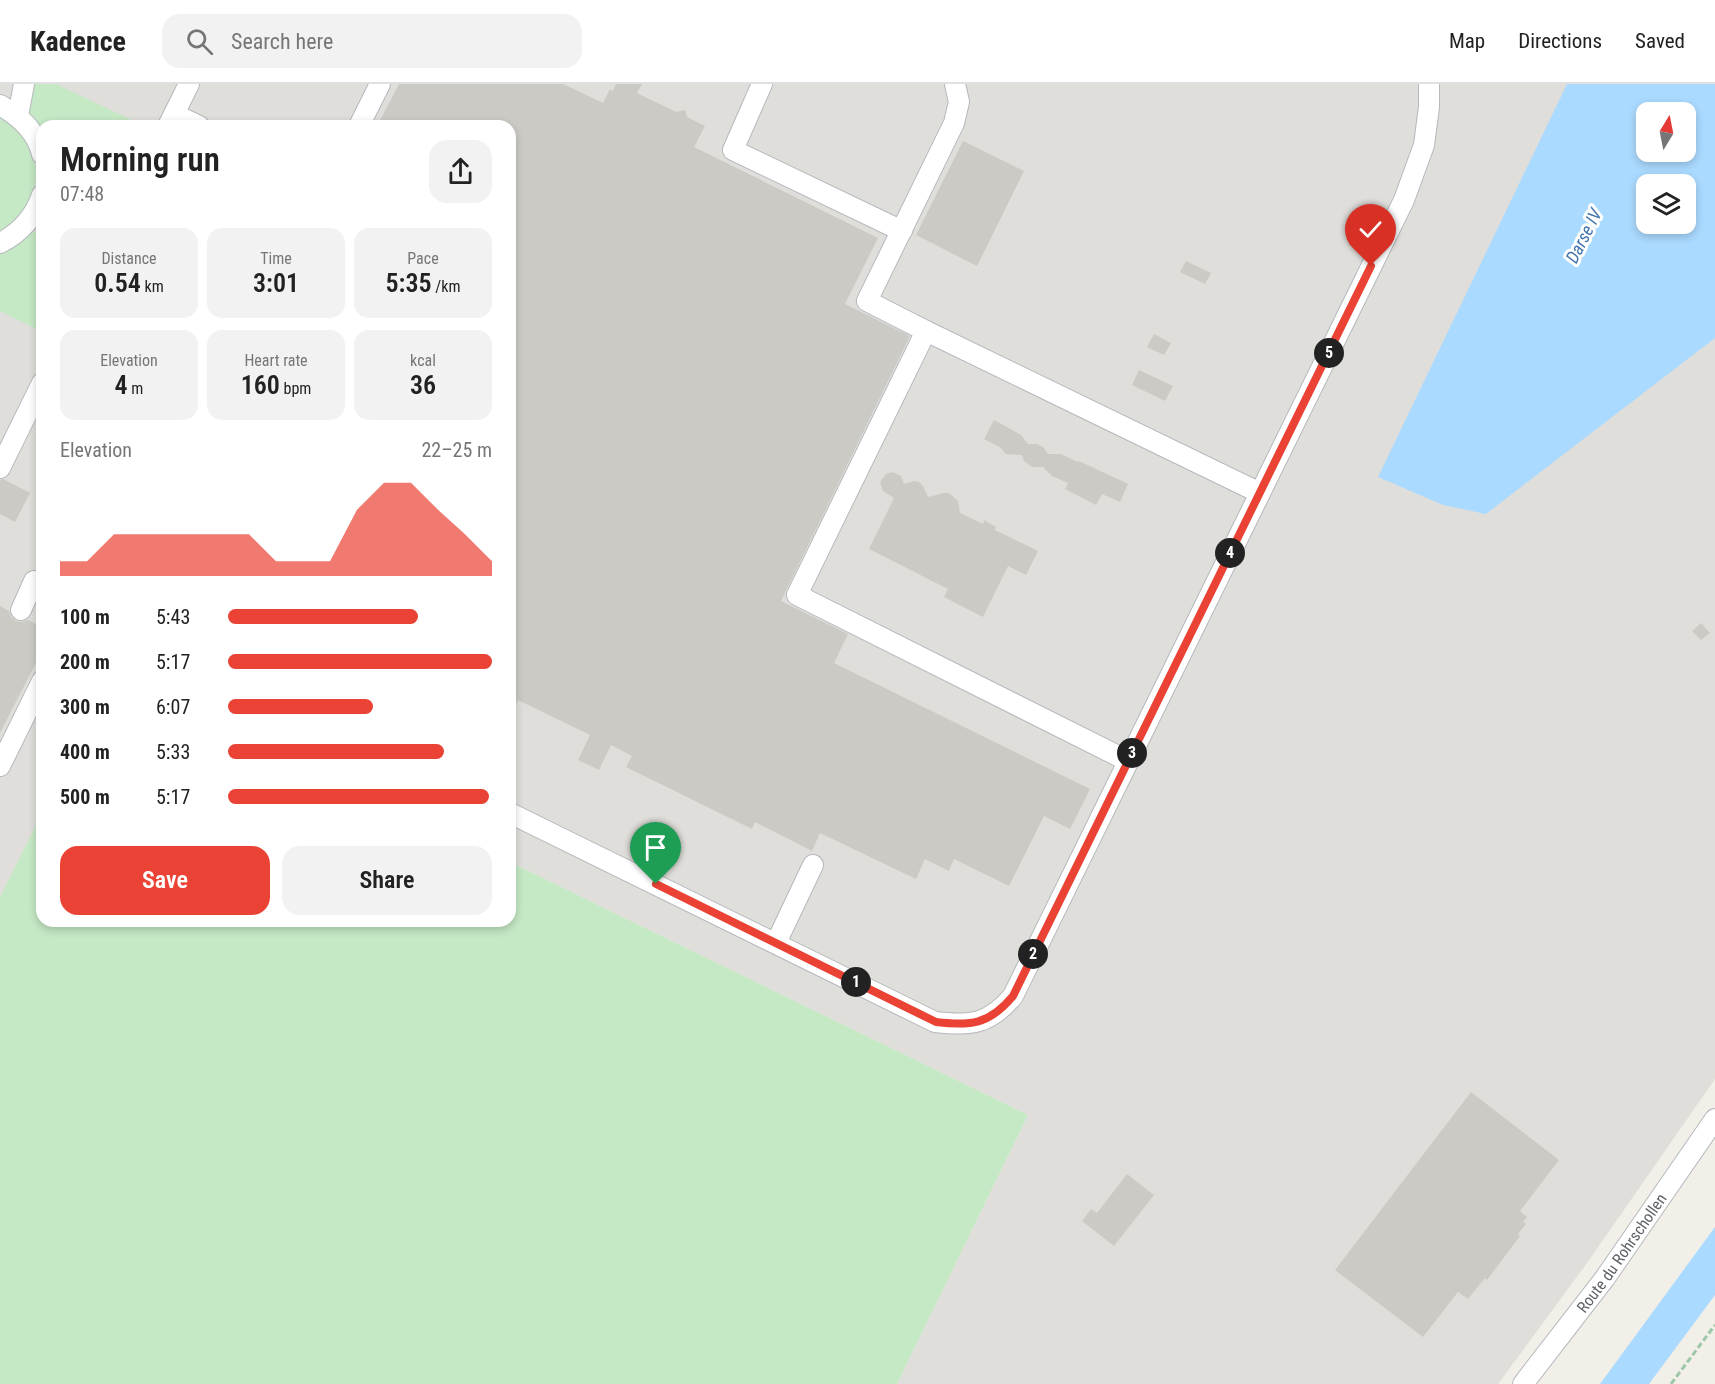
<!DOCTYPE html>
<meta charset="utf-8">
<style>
:root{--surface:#fff;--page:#f2f2f2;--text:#222;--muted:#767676;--line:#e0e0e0;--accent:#ea4335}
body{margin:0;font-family:"Roboto Condensed",sans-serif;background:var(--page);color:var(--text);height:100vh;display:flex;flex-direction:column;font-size:22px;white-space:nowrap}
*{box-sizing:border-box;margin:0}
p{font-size:20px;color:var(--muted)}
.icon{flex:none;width:33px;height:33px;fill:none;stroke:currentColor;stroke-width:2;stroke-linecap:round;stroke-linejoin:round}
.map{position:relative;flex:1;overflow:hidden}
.panel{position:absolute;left:36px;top:36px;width:480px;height:807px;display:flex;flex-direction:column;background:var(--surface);border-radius:18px;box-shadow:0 3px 9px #0003}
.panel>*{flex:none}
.needle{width:39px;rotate:10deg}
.tools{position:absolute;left:1636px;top:18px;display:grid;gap:12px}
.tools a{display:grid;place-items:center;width:60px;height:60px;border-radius:12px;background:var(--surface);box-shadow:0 3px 9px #0003;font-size:30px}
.pin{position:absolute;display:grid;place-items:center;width:51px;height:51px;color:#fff;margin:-62px -26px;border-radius:50% 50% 50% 0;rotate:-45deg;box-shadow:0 0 6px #0007}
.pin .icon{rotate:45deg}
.km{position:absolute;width:30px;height:30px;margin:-15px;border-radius:50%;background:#222;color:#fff;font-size:16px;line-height:30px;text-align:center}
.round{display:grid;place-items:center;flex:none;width:63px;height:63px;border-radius:18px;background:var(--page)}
.summary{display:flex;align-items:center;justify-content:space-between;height:102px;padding:0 24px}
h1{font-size:33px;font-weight:600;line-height:45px}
.metrics{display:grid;grid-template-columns:repeat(3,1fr);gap:9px;height:102px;padding:6px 24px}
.metrics div{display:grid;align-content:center;border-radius:15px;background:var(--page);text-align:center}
.metrics b{font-size:26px;font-weight:600}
.metrics small{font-size:16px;font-weight:400}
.metrics p{font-size:16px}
.chart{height:168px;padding:12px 24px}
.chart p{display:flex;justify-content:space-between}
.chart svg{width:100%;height:108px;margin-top:6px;fill:var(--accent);opacity:.7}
.primary-button{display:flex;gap:12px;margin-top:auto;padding:12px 24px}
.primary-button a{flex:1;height:69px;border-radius:18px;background:var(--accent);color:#fff;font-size:24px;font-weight:600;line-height:69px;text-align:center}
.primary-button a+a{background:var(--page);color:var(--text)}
ul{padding:0 24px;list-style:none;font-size:20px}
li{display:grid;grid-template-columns:96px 72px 1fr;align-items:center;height:45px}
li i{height:15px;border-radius:8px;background:var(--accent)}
header{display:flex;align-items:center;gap:36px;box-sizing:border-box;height:84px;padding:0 30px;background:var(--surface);border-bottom:2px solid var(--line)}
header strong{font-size:28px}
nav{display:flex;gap:33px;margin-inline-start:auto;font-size:21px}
.search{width:420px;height:54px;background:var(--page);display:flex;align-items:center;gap:15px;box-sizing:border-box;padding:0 21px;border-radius:18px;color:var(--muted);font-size:22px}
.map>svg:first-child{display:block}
.industrial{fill:#e0deda;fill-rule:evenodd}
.green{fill:#c5e8c5}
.water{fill:#aadaff;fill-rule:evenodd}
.building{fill:#cccac5}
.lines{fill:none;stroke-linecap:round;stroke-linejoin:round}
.minor-casing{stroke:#b5b8bc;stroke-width:22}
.path{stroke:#9cc7a9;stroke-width:3;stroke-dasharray:6 3;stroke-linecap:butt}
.minor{stroke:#fff;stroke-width:20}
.route-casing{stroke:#fff;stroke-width:12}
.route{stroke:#ea4335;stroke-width:8}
.labels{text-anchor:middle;stroke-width:6;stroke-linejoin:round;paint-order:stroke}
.street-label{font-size:16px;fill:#5f6368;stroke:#fff}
.water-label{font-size:18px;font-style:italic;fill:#4174aa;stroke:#fff}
</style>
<header>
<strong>Kadence</strong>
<div class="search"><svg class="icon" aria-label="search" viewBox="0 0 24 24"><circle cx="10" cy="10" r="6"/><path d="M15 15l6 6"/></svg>Search here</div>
<nav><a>Map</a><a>Directions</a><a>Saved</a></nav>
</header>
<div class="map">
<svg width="1715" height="1300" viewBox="0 0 1715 1300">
<rect width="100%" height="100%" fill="#f1efe8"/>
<path class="industrial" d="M0,0H1715V995L1587,1179L1498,1300H897L1028,1031L510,778V42H42V729L0,813ZM1647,28H1686V68H1647ZM1647,100H1686V140H1647Z"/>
<path class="green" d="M32,0H56L138,39L137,42H42V49L27,30Z
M0,31C6,36 14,40 19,45C42,68 41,108 22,132C17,139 7,144 0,149Z
M42,147V235L36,245L0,227V168L31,148Z
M42,729V837H510V778L1028,1031L897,1300H0V813Z"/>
<path class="water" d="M1567,0H1715V254L1486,430L1443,421L1378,393ZM1647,28H1686V68H1647ZM1647,100H1686V140H1647Z
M1715,1143V1211L1649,1300H1600Z"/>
<path class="building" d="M399,0H563L603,19L610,5L613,7L616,0H642L637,9L676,28L685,26L687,33L705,42L694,63L878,154L845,220L910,252L781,517L848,550L834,579L1090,705L1070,745L1044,732L1009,802L954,775L949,787L925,775L916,795L820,749L812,767L755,738L752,745L626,683L632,672L611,661L599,686L578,676L590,651L518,616L510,632V42H377Z
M963,57L1024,87L977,182L916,151Z
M1186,177L1211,189L1205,200L1180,188Z
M1154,250L1171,259L1164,271L1147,263Z
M1139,286L1173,302L1165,317L1132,301Z
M994,336L1021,351L1028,360H1037L1043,363L1048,370H1061L1078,378L1079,377L1128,400L1120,418L1102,410L1096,421L1065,405L1068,399L1052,392L1043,383H1032L1024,377L1022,371L1006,370L1001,364L984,355Z
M892,388L901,392L904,400L914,397L919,398L923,402L928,413L944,409H949L958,417L960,429L983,440L984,436L996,443L995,446L1038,467L1026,491L1008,482L983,533L944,513L948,505L869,465L894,414L883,407L880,398L886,390Z
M3,395L30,409L15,438L0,430V396Z
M0,522L9,527L11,533L16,537L22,538L28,536L42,543V567L0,649Z
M1701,539L1710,549L1701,556L1692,547Z
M1471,1008L1559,1076L1520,1127L1527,1133L1523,1138L1526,1140L1518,1150L1520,1152L1487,1196L1485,1194L1468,1215L1458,1208L1423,1253L1335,1186Z
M1127,1090L1154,1111L1114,1162L1082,1137L1091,1125L1097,1129Z"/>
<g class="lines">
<defs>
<g id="minor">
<path d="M762,0L733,66L902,147"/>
<path d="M0,21C19,32 37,48 42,70"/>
<path d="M174,30L199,42"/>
<path d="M18,32L24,0"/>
<path d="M168,42L189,0"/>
<path d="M359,42L380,0"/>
<path d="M0,159C20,149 35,132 42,111"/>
<path d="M926,247L867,217L954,39L959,18L955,0"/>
<path d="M0,384L42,299"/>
<path d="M21,526L34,497L42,501"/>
<path d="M1128,677L797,511L926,247L1260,409"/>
<path d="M0,682L42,597"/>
<path d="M510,729L935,938C970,942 989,941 1013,912L1404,116L1424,61L1429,23V0"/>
<path d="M776,859L813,781"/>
<path id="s1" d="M1523,1300L1605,1194L1715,1035"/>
</g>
</defs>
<use href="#minor" class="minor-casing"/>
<path class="path" d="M1671,1300L1715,1241"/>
<use href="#minor" class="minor"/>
</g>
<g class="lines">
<defs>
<path id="route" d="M656,800L936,938C970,942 989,941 1013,912L1371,182"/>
</defs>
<use href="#route" class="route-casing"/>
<use href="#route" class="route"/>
</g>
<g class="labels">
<g class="street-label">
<text dy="6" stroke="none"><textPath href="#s1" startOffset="164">Route du Rohrschollen</textPath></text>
</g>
<g class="water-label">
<text transform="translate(1584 152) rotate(-63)" y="6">Darse IV</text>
</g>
</g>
</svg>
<div class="tools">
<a><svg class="needle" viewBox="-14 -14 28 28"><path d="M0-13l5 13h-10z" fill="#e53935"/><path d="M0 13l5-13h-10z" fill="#767676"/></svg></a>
<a><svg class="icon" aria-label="layers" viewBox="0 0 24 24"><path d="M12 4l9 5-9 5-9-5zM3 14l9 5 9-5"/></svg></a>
</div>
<div class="pin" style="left:656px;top:800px;background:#1e9e55"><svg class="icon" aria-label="arrive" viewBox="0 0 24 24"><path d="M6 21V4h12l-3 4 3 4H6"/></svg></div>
<div class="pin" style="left:1371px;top:182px;background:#d93025"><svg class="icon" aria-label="check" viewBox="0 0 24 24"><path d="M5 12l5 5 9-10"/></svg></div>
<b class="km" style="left:856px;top:898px">1</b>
<b class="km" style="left:1033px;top:870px">2</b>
<b class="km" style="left:1132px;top:669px">3</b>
<b class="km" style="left:1230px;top:469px">4</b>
<b class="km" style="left:1329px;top:269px">5</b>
<section class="panel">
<div class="summary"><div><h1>Morning run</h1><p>07:48</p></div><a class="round"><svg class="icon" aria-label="share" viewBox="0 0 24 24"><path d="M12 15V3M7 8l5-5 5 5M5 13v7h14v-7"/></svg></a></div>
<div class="metrics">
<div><p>Distance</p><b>0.54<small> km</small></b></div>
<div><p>Time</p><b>3:01</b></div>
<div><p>Pace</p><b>5:35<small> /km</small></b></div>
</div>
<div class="metrics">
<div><p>Elevation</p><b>4<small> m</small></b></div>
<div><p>Heart rate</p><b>160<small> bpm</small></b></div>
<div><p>kcal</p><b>36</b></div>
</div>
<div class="chart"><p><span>Elevation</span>22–25 m</p>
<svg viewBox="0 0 160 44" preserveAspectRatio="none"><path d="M0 44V38L10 38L20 27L30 27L40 27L50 27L60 27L70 27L80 38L90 38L100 38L110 17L120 6L130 6L140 17L150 27L160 38V44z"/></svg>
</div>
<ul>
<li><b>100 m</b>5:43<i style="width:72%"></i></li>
<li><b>200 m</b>5:17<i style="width:100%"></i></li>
<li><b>300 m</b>6:07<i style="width:55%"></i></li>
<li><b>400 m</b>5:33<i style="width:82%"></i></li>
<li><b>500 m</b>5:17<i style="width:99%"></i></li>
</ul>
<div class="primary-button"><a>Save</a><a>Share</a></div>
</section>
</div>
